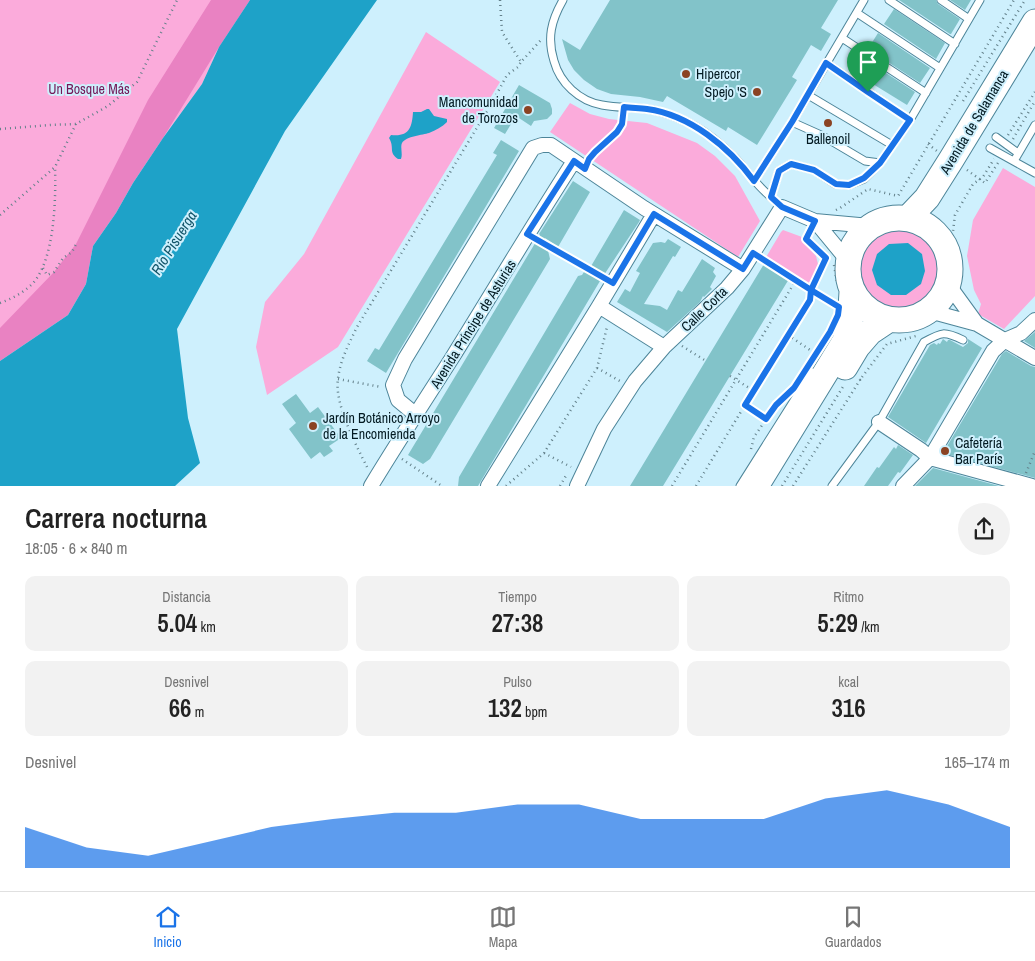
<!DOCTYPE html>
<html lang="es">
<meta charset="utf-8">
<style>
:root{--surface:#fff;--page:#f2f2f2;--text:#222;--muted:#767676;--line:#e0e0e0;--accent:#1a73e8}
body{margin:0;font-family:"Archivo Narrow",sans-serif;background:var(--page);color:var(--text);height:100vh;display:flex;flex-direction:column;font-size:19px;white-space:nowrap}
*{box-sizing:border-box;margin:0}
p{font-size:16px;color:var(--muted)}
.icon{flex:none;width:28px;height:28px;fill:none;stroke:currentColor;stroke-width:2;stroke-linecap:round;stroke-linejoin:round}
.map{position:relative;height:486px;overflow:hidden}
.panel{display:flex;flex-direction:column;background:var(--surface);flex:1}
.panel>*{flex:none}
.pin{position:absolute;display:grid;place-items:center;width:42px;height:42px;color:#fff;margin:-51px -21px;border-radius:50% 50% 50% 0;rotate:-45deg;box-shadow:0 0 5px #0007}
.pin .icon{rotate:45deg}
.round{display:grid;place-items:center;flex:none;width:52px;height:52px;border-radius:26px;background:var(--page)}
.overview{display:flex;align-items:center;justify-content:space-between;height:85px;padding:0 25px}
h1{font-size:28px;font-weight:600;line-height:38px}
.metrics{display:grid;grid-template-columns:repeat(3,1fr);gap:8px;height:85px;padding:5px 25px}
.metrics div{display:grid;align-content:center;border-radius:10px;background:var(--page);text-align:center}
.metrics b{font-size:25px;font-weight:600}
.metrics small{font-size:14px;font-weight:400}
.metrics p{font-size:14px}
.chart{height:140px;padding:10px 25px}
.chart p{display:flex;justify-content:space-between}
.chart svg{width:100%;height:90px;margin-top:5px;fill:var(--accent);opacity:.7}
.menu{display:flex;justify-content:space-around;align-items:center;height:70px;border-top:1px solid var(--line);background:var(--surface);font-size:14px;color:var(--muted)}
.menu a{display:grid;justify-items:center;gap:2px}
.menu .selected{color:var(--accent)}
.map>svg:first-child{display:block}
.green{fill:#fbabdb}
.forest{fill:#e982c2}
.water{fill:#1ea2c8}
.building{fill:#82c3c9}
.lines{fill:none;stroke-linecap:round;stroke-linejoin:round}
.lane-casing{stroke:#4d8599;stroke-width:9}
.street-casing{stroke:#4d8599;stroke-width:16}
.highway-casing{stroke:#4d8599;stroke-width:27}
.path{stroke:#63808a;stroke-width:2.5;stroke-dasharray:1 4;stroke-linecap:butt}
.lane{stroke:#fff;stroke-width:7}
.street{stroke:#fff;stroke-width:14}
.highway{stroke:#fff;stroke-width:25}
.route-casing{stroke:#fff;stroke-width:10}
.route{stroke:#1a73e8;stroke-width:6}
.poi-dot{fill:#8b4323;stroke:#cef0fd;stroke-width:2}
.labels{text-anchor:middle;stroke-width:4;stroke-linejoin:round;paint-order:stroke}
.poi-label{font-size:14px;fill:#031a22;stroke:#cef0fd;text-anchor:start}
.park-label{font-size:14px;fill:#731858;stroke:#cef0fd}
.street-label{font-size:14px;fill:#031a22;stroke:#cef0fd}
.water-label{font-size:15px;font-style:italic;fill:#125569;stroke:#cef0fd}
</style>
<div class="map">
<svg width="1035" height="486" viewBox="0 0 1035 486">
<rect width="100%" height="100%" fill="#cef0fd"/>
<path class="green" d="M0,0H250L219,47L202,84L163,138L0,341Z
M426,32L500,82L338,347L267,395L256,347L265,302L304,254Z
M570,103L590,114L609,119L647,123L697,143L715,156L735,176L760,221L738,257L550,132Z
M1003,168L1035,187V296L1004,329L978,314L981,304L974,290L967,256L973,220Z
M855 270a43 43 0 1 1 86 0a43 43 0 1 1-86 0Z
M783,230L802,237L805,244L816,256L818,264V268L809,284L765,259L781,232Z"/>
<path class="forest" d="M211,0H250L219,47L163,138L133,183L116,213L93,246L86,284L68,315L0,361V328L54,272L76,244L148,100Z"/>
<path class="water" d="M250,0H377L285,131L177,329L188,418L200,463L175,486H0V361L68,315L86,284L93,246L116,213L133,183L163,138L202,84L219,47Z
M427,109H429L434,116L447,119V122C442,127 436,130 429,133C423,135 406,136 402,143C400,147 403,154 401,159H398C388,152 395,148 389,138L391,135C409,137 412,128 413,112H421Z
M908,243L922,254L925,271L921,284L906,295H891L877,285L872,270L877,254L889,244Z"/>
<path class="building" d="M610,0H838L821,28L831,34L821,51L811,45L792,77L797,80L757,145L728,127L726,131L667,96L663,102L640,97L611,94L597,89L584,80L574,70L568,60L562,39L580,50Z
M899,0H936L938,4L960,19L951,34H950Z
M950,0H971L965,10Z
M894,9L945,43L936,59L884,24Z
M878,33L930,68L920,83L868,49Z
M863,58L915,92L907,105L855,73Z
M519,85L550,103L552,109V114L547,119L534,121L531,126L516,116L505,134L494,128Z
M501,140L519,151L386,373L367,361L375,348L379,350L497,155L493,153Z
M573,181L590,192L558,247L545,238L550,259L430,459L423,464L408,455L540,235L539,234Z
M624,210L640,220L639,222L600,281L478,486H458L459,477L578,276L582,275L584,272L587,273Z
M668,239L681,247L675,257L673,256L644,304L660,306L667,310L678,290L682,292L702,259L715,268L713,272L716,276L710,287L712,289L704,297L703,296L700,302L667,332L617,302L625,289L630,292L640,273L636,271L653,243L661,242L665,243Z
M764,264L768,267L773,266L777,272L789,279L663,486H630Z
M1035,332V348L1024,341Z
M943,339L947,342L948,340H950L963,347L968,343V339L982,348L926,443L888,417L930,345L934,343L937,345L938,343L940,344Z
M1006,351L1031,366L1035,367V478L943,453L1002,354Z
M296,394L310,413L318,407L341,438L329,446L333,451L324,457L320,452L311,459L289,429L296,423L282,404Z
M898,445L913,455L900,473L898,472L888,486H864L877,467L879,468L894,447L896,449Z
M933,468L999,486H915Z"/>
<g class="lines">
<defs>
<path id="lane" d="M563,0C551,21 547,38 554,61C560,83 579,101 602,105C617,108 632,107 647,109C663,111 679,118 693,125C708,133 723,146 735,158C742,165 748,174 755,181C763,191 773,199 782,207
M889,0L955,44
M941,0L969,19
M857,13L940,68
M842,38L926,93
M826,63L910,120
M808,95L892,145
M792,122L821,135L865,161L880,163
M996,137L1018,153
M990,148L1035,173
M1014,161L1035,125
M754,181L792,122L864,0
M771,197L779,171L791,164L814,170L835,184L849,185L864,179L880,163L910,120L980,0
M740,486L812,372
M832,486L879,422L924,342C942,332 944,331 963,340"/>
<path id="street" d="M815,221L848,261
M948,284L977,324
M599,306L664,347
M929,311L977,324L1035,358
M416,415L398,400L393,385L405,359L533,148L542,145H551L644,208L743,269
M879,422L921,450L930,458L1032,486
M371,486C397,443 425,400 452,358C493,292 532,226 574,161
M488,486L599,306L654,214
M577,486L604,429L635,381L664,347L727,288L743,269L782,207L815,221L870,226
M903,486L930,458L993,351L1005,340L1021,333L1035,320"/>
<path id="highway" d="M908,218L927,198L951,160L1035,22
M848 269a51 51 0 1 1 102 0a51 51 0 1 1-102 0Z
M845,367L857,347L870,332L888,320
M756,486L845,341L850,323L852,292"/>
</defs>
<use href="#lane" class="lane-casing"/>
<use href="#street" class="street-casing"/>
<use href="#highway" class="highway-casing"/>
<path class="path" d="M500,0L502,32L521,62L541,40
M963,101L1025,0
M0,129L50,125L76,124L108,106L137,82L177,0
M1008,135L1035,92
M1013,139L1035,101
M928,144L937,151
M591,156C602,144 622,134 623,117
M967,170L985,183L998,163
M836,210L840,208L868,189L898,196L1014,0
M872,213L893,208
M0,215L55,167L76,124
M539,241L602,277
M762,259L834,304
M834,265L837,282
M43,268L47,275L54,272L63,258L72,252L76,244
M958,275V264L952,239L955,215L973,184L983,177L994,159
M0,303C11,299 21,294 30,286C55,264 56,198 55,167
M901,331L913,329L927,325
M788,335L816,354
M682,346L706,361
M597,368L620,381
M730,376L754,391L745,405L766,419
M862,377L887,344L916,336L917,337
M338,379L381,387
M754,391L810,300L811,290L826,258L806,239L809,233
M751,449L754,437L776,405L784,398
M544,453L571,467
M402,459L442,486
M367,467C356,445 334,403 338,379C340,360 349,344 357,327L493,101L507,75L518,67L521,62
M1026,473L1035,451
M506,486L544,453L597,368L607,327
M560,486L567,474
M672,486L796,280
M696,486L745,405
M782,486L844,385
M793,486L860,380L857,379"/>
<use href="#lane" class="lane"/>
<use href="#street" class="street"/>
<use href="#highway" class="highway"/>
</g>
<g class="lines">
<defs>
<path id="route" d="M868,92L826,63L792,122L754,181C729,147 690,115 647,109C639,108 631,108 624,107L622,124L617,132L595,152L589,159L585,169L574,161L527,234L613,283L654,214L743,269L753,253L811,290L810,300L745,405L766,419L776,405L794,388L830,332L838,315L839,307L811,290L826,258L806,239L815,221L782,207L771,197L779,171L791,164L814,170L836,184L849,185L864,178L880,163L910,120L868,92"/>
</defs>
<use href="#route" class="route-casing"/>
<use href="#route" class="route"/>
</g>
<g class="poi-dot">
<circle cx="686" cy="74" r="5"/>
<circle cx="757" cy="92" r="5"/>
<circle cx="528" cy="110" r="5"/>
<circle cx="828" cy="123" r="5"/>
<circle cx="313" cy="426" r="5"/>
<circle cx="945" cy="451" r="5"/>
</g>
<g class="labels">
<g class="poi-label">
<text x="696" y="79">Hipercor</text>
<text x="747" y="97" text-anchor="end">Spejo 'S</text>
<text x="518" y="107" text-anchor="end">Mancomunidad<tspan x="518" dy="16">de Torozos</tspan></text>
<text x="828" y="144" text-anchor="middle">Ballenoil</text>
<text x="323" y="423">Jardín Botánico Arroyo<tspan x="323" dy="16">de la Encomienda</tspan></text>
<text x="955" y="448">Cafetería<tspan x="955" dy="16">Bar París</tspan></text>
</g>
<g class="park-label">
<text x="89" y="94">Un Bosque Más</text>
</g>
<g class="street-label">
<text transform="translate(974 122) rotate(-59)" y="5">Avenida de Salamanca</text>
<text transform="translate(704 309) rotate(-44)" y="5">Calle Corta</text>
<text transform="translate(473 324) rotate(-58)" y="5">Avenida Príncipe de Asturias</text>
</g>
<g class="water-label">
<text transform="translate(174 243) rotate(-58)" y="5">Río Pisuerga</text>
</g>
</g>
</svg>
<div class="pin" style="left:868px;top:92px;background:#1e9e55"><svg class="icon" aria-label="arrive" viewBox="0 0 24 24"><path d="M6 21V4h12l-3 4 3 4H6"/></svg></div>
</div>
<section class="panel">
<div class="overview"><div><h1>Carrera nocturna</h1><p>18:05 · 6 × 840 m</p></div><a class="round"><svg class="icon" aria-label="share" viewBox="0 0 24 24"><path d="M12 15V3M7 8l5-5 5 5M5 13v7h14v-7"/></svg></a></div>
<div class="metrics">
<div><p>Distancia</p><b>5.04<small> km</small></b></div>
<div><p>Tiempo</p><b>27:38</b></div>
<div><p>Ritmo</p><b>5:29<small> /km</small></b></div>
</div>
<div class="metrics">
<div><p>Desnivel</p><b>66<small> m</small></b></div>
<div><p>Pulso</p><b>132<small> bpm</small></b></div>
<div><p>kcal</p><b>316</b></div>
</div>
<div class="chart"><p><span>Desnivel</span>165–174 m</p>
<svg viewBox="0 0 160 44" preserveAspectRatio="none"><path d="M0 44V24L10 34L20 38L30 31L40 24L50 20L60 17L70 17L80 13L90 13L100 20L110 20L120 20L130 10L140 6L150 13L160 24V44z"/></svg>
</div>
</section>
<nav class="menu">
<a class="selected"><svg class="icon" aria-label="home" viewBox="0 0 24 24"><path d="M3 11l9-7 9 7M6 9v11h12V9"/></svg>Inicio</a>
<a><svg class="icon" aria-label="map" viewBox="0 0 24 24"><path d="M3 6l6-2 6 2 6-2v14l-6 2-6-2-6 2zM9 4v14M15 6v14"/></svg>Mapa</a>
<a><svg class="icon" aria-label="saved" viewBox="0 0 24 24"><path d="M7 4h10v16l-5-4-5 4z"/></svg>Guardados</a>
</nav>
